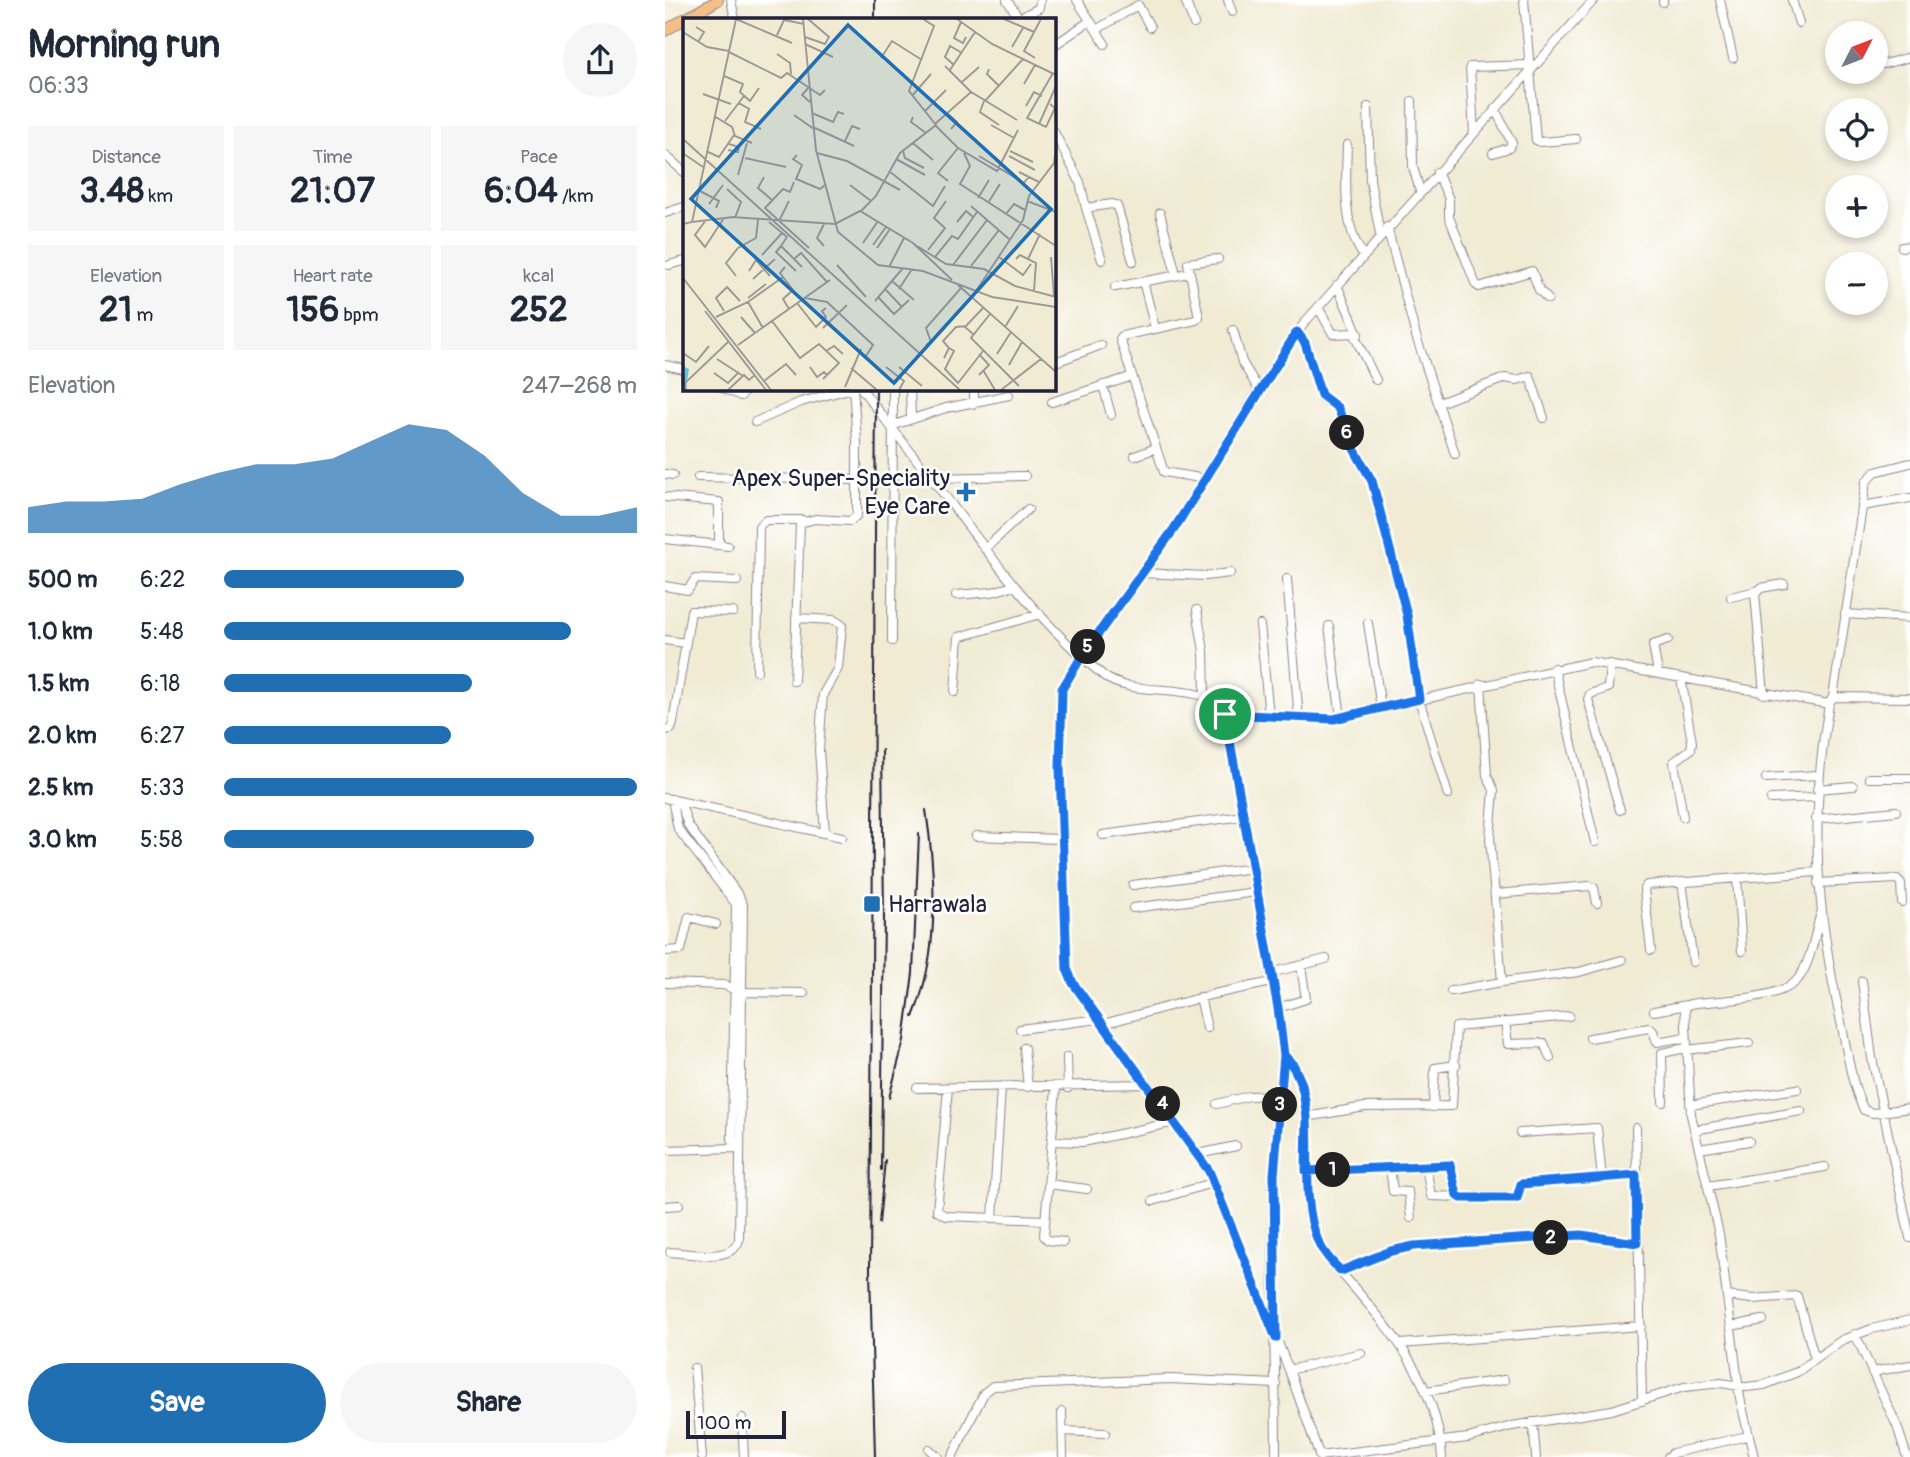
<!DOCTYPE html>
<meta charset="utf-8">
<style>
:root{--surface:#fff;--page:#f6f6f7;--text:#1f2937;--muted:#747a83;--accent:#1f6fb2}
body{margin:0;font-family:Pangolin,sans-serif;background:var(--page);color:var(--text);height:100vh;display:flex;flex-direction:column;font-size:26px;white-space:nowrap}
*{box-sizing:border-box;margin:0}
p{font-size:23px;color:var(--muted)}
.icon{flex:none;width:38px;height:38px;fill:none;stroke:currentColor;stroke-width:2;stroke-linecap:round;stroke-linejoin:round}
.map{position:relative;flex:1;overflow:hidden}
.side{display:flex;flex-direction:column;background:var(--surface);width:665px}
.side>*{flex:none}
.needle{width:46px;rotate:48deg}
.tools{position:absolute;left:1160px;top:21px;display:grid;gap:14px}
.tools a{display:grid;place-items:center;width:63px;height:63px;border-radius:50%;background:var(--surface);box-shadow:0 4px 10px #0003;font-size:35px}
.scale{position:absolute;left:21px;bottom:18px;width:100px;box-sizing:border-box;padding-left:7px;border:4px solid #22223b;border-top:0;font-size:19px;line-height:24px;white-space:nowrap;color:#22223b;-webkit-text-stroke:5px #fff;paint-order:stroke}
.pin{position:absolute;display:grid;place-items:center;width:60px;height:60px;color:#fff;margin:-30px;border:4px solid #fff;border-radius:50%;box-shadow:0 2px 7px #0007}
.km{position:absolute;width:35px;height:35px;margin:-18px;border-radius:50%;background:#222;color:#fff;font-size:19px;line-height:35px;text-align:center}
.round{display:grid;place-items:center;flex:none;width:74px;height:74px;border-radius:37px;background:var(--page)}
.summary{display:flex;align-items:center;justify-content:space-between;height:119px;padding:0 28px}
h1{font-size:38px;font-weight:800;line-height:52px}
.metrics{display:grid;grid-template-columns:repeat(3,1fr);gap:10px;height:119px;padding:7px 28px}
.metrics div{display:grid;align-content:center;border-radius:0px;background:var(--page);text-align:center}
.metrics b{font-size:35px;font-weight:800}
.metrics small{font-size:19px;font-weight:400}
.metrics p{font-size:19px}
.chart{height:196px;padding:14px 28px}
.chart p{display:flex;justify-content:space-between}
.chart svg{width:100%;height:126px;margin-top:7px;fill:var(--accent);opacity:.7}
.cta{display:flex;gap:14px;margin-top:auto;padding:14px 28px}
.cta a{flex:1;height:80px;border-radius:42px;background:var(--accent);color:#fff;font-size:28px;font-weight:800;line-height:80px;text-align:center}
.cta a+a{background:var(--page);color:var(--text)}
ul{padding:0 28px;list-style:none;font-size:23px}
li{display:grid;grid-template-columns:112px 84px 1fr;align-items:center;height:52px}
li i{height:18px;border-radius:9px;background:var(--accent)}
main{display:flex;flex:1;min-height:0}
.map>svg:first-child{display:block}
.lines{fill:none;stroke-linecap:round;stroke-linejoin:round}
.minor-casing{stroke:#8a8688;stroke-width:10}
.major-casing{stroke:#8a8688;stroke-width:12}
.minor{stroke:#fff;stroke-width:8}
.major{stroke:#f6be87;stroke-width:10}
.rail{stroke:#22223b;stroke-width:2}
.route-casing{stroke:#fff;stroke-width:14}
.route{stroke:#1a73e8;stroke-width:9}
.poi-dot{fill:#1f6fb2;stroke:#fff;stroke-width:2.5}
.labels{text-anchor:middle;stroke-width:5;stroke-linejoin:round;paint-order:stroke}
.poi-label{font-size:24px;fill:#22223b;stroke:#fff;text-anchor:end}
.inset-river{fill:none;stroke:#5ec3db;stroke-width:3.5}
.inset-road{fill:none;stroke:#9e9b97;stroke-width:2}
.view{fill:#1f6fb2;fill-opacity:0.15;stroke:#1f6fb2;stroke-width:3.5}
.inset-edge{fill:none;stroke:#22223b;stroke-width:3.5}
</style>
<main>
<section class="side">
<div class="summary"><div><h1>Morning run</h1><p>06:33</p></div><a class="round"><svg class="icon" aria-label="share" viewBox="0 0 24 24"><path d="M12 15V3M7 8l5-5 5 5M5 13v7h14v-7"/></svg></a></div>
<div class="metrics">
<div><p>Distance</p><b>3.48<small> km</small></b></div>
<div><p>Time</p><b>21:07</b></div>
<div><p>Pace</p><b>6:04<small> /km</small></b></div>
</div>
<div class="metrics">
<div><p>Elevation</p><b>21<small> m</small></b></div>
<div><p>Heart rate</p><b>156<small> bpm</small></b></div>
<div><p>kcal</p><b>252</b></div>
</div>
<div class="chart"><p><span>Elevation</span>247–268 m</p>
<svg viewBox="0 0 160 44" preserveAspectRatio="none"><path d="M0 44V35L10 33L20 33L30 32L40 27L50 23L60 20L70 20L80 18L90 12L100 6L110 8L120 17L130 30L140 38L150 38L160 35V44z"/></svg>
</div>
<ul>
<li><b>500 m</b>6:22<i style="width:58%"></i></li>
<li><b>1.0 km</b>5:48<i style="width:84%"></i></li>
<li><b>1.5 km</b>6:18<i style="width:60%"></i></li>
<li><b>2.0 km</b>6:27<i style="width:55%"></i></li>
<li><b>2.5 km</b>5:33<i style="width:100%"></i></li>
<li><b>3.0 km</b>5:58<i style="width:75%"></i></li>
</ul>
<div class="cta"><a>Save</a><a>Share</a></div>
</section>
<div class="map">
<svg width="1245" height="1457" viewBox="0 0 1245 1457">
<rect width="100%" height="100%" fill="#fff"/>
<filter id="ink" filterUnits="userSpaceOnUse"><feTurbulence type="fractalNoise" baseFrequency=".0143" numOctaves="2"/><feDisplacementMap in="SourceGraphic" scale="14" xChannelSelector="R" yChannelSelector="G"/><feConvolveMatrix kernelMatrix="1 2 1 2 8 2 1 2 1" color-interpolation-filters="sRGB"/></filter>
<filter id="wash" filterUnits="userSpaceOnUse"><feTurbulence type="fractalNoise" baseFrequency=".00686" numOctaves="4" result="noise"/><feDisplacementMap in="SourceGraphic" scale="28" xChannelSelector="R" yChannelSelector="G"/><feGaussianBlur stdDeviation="1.57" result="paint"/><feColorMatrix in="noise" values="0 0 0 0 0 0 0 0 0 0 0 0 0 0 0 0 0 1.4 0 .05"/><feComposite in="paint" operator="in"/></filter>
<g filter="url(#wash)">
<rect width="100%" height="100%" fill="#f1ebd4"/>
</g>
<g filter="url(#ink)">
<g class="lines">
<defs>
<path id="minor" d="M66,0L70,19
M342,0L354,18L374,8L375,0
M412,0L440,44
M520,0L529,24
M563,0L567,12
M859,0L871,140L876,142L911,139
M998,0V2
M1055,0L1068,58
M1127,0L1134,23
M431,30L473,5L485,27
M388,46L425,21
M1219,64L1245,57
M747,101L748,167L755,191
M703,107L705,180L715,234
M388,130L415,182L421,208L447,204L452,206L468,261
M809,132L805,67L866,65
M682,145C681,179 677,225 698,255
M828,153L844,148L847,143L830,109
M0,155L19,172
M772,172L784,199V217L811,285L814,287L867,271L874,290L883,299
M421,208L437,260
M0,213L19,207
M495,213L511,274
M722,227L751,336L790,454
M1237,247L1245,246
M4,265L19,261
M478,281L490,328
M672,285L693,334
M450,287L524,273
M653,307L668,334L688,333L711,380
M568,330L577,362L594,390
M632,332L640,343L657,398L673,408L687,447L707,481L742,615L754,699L783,795
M388,363L436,345
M0,365L19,369
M438,385L446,415
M58,388L76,396L82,388
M196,388C224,425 253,461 281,497C329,561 376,625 439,676C469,700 544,678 560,714L618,1035C621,1084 610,1130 609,1179C606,1271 611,1364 611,1457
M245,388L246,418
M309,388V404
M387,402L465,377
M774,403L840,378L852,380L865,376L879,418
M90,422L136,402L188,388L192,441V515L186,521L150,519L135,523L129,681
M229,425L281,408L344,395
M470,456L491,448
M0,474L8,475
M33,477L193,480
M266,478L360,476
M541,479L499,472L455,339L457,336L531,320L534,317L523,263L553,259
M0,497L54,502V545
M1197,506L1245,498
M0,539L63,546
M320,549L363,509
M478,573L540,576L565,573
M622,579L634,719
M0,586L23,590L30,579L72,581
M291,595L327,592L348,586
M1066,597L1091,591
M532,610L539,651L540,696
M1180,614L1245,618
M131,618L169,620L177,625L173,668L158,694L154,750L160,833
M703,623L716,708
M595,625L604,716
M664,626L676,718
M0,640L20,643
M227,641L228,388
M945,664L943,688L925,694L923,699L955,810
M889,668L930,842
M92,671L94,526L101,520H137
M993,673L988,645L1003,640
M1016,678L1027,742L1026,749L1009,762L1018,817
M816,684L822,775L829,790L825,838L837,982L914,972L957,960
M290,692L294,637L375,614
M1099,694L1090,594L1096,588L1119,584
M1168,697L1245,698
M1164,704C1144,818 1151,910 1176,1022C1182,1050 1186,1085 1199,1110L1208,1113L1245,1108
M560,714L669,719L926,662L1164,704L1168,697L1201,482L1210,472L1245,463
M0,730L6,729L8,723L26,611L68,612
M1101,778L1153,775
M1204,778H1245
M1152,789L1188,786
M0,798L177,837
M7,799L13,829L71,904L67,1139L74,1150
M1106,799L1151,797
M1151,819L1231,811
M438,835L578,816
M311,836L396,839
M1072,878L1077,951
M1017,882L1028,962
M1153,883L1232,879L1236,883L1237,902
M468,885L587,868
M831,894L924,886L929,888L932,903
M468,908L591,892
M986,950L979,889L982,885L1152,872
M0,951L16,950L24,917L51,924
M605,973L661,959
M1197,981L1207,1058L1245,1238
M0,983L59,985L75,992L139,993
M786,991L837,982
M535,997L542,1028
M613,1008L641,999L636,966
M989,1011L1022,1005
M840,1022L843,1044L879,1043L885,1058
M438,1024L549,994L607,982
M355,1029L434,1019
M925,1038L984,1028L988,1031L992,1042L1021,1037
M359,1048L363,1087
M1021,1050L1084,1043
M619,1055C669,1108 618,1196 661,1255C713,1317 771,1371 777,1457
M402,1057L403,1088
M252,1088L483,1084
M283,1088L272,1211L281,1216L380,1220
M391,1088L379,1236L383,1240L398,1242
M998,1102L997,1053L1021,1048
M552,1104L584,1096L617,1095
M1025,1105L1132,1089
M768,1107L770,1068L791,1065
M641,1117L700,1107L787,1106L791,1027L904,1016
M971,1128L977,1401
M1029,1130L1136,1111
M855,1133L932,1128L937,1179
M387,1141L418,1142L510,1122
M1034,1149L1084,1141
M0,1150L72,1148
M533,1154L571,1146
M761,1166L766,1196L793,1197
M725,1167L728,1191L743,1192L746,1218
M641,1171L785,1165L792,1195L796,1198H852L856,1184L971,1175
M383,1184L422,1189
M1043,1186L1160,1167
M488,1201L550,1182
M0,1206L14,1205
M328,1218L336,1088
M5,1252C25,1253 67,1263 74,1240L78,905L74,896L23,825L15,801
M676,1271L726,1251L749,1246L916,1235L972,1243
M1062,1296L1087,1299L1132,1296L1150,1359
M1066,1326L1098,1320
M1190,1334L1232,1426L1242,1457
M735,1344L976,1326
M29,1368L37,1457
M624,1370L696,1353
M1207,1372L1245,1365
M761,1391L839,1380
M397,1412L398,1457
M77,1418L79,1457
M868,1422L871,1457
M398,1431L440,1433
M264,1449L273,1457
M654,1456L803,1438L847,1426L947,1410L1019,1387L1056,1383L1081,1387L1099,1385L1132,1372L1177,1340L1207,1329L1245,1320
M287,1457L319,1393L328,1386L505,1379L611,1384
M655,1457L624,1370L544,1171L408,983L402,969L395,768L397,689L417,656L509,529L598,383L640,322L929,0
M1003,1457L1008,1453L1082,1436
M1089,1457L1075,1398L1054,1234L1026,1115L1020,1008L1025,1004C1051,1000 1117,1000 1133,979C1146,963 1150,932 1156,913"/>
<path id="major" d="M20,19L53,0
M0,31L19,19"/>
</defs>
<use href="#minor" class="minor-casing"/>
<use href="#major" class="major-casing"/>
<use href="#minor" class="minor"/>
<use href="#major" class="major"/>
<path class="rail" d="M210,0V19
M248,1017C275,952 271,877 261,810
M224,1098L239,1040L248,973L254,834
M216,1170L219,916L217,750
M214,1223L220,1160
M210,1457L205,1270L211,388"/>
</g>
</g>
<g class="lines" filter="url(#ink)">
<defs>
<path id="route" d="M560,714L613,1008L619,1055L629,1066L637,1084L642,1117L641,1171L785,1165L792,1195L796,1198H852L856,1184L971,1175L972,1243L916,1235L749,1246L726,1251L676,1271C667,1262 658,1253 653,1241C628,1183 662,1101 619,1055L609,1175L611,1338L544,1171L408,983L402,969L395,768L397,689L417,656L509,529L632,332L640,343L656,395L673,408L688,447L707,481L742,615L754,699L669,719L560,714"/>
</defs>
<use href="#route" class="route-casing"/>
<use href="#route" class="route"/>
</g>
<g class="poi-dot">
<path d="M297.5 481.5h7v7h7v7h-7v7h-7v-7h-7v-7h7z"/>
<rect x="198" y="895" width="18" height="18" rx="3.5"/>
</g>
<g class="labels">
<g class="poi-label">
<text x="285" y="486">Apex Super-Speciality<tspan x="285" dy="28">Eye Care</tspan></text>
<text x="223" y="912" text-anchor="start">Harrawala</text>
</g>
</g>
<g transform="translate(18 18)">
<rect width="373" height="373" fill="#f1ebd4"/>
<path class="inset-river" d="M0,350L4,352L1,372"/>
<path class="inset-road" d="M53,1L109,25M120,1L133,132L155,214L195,247L240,253L309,279L373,289M274,1L309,26L373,57M321,1L351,14M278,4L271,20L280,25L283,19M13,9L21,14L15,24M0,14L24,29L46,33M94,17L101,2L121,6M122,19L142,26L146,19L125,1M122,26L150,39M329,29L340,10M46,34L98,60L104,55L137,77L142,72M94,36L107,45L108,56M198,40L209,23L239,42M352,40L341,33L358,1M271,47L262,39L267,28L279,35M262,48L288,74M306,51L304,56L316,68M267,52L292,14M41,58L60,66L57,74L67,83L76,70M279,64L296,49M341,66L352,47M126,69L119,77L127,84M20,76L48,86M229,78L248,56M301,83L297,94L316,107M302,83L340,41M56,85L66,91L62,104L78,111M367,86L372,90L363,109L344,100L370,55M343,88L351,74L359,78M242,93L263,72M263,94L274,104L268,111M129,95L150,104L155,94L161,96M111,97L131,111M31,98L49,109L52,118L69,125M230,99L228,104L243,115M42,103L61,78M252,106L288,74L334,102M356,106L373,68M308,107L331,120M253,108L275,130L314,153L335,112M130,109L171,128M0,121L277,372M162,123L169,108L177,111M230,125L250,142M0,126L1,136L20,149M45,132L55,134L56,129L46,126M220,133L222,140L241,150M327,133L350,144M25,134L36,139L51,117M134,135L164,143L217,172M281,135L287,148L277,166L373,228M114,137L110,141L119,147L113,161L137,171L143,166M296,138L341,165L346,158M326,138L352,152M62,140L103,149M213,141L242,157M206,153L250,188L262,168M336,154L356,164M55,157L64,125M81,159L75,170L89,182M265,163L255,155L275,130M111,164L107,174L100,171L82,190L126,230M167,167L188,183M44,171L58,184L52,200M17,173L36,183L33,190M295,180L306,162M344,183L373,194M305,185L317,166M26,186L40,167M288,188L326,221M178,193L193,178L217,135L253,107L226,73L251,8L240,1M323,196L331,186L342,192M23,202L12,217L22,229L41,200M96,203L106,183M9,204L50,199L152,206L177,193L230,225L269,262M86,204L104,219L98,228L119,249M274,204L283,193L290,199M0,206L9,204L53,1M141,206L134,220L141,228M180,225L195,203M190,227L203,209M98,228L93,234L113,253M234,228L263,246L301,251L332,268L373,279M194,230L207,211M245,232L262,210L251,200L263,183M79,237L99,215M252,239L269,218L275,221L294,194M316,239L340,257L348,246M368,239L371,278M111,241L118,235L144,264M333,241L337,237L353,245L351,273M345,241L357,216M154,247L183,279M270,247L304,202M288,248L316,212M102,249L97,255L110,272L100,281L106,291M206,249L221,220M66,253L73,242L87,258M53,258L43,245L55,230L73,220L75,202M0,260L88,372M70,261L92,241M209,263L231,282M275,267L373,354M202,271L219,289M216,271L229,251M293,273L340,202L346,178L371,145L373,129M195,279L211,296L226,282M65,280L83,266M122,280L144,284L190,327L183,338M192,283L220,250M65,284L80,310M114,285L133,309L143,299L139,293L143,290M22,293L83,372M41,293L33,280L44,269L57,283M307,296L288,320L336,368M33,299L65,284L100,259M58,299L72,315M89,303L117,340L136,326L156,345L140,361M322,309L335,288M140,310L164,287M290,316L282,309L300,290M55,327L147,262M243,327L248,324L243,310L278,270M266,330L271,333L262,351L275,365L300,333M143,333L151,328L160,336M0,335L13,344L26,328M314,336L328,314M261,340L266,330L260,323L273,309L284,308M34,341L60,358M326,347L339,324M127,349L134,359L141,354L144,357M203,349L221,363L216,372M216,349L239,368M168,350L194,372M300,352L312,372M31,355L45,365L56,354M296,357L306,347L296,336M81,363L103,346L113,357M162,369L178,331M3,372L2,365L45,324M45,372L61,357L66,362L72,357M144,372H167M318,372L358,341"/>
<path class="view" d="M165,7L368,191L211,365L8,181Z"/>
<rect width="373" height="373" class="inset-edge"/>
</g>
</svg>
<div class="tools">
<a><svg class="needle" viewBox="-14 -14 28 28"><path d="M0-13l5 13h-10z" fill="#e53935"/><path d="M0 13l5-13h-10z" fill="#747a83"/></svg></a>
<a><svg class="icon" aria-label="locate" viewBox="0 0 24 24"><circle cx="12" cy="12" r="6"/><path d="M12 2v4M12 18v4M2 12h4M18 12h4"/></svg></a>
<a>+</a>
<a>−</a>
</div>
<div class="scale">100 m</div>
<div class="pin" style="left:560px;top:714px;background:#1e9e55"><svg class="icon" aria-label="arrive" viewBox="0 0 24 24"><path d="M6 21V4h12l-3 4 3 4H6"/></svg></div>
<b class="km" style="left:668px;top:1170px">1</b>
<b class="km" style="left:886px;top:1238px">2</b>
<b class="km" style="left:615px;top:1105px">3</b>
<b class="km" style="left:498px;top:1104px">4</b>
<b class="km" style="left:423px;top:647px">5</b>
<b class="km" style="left:682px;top:433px">6</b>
</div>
</main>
